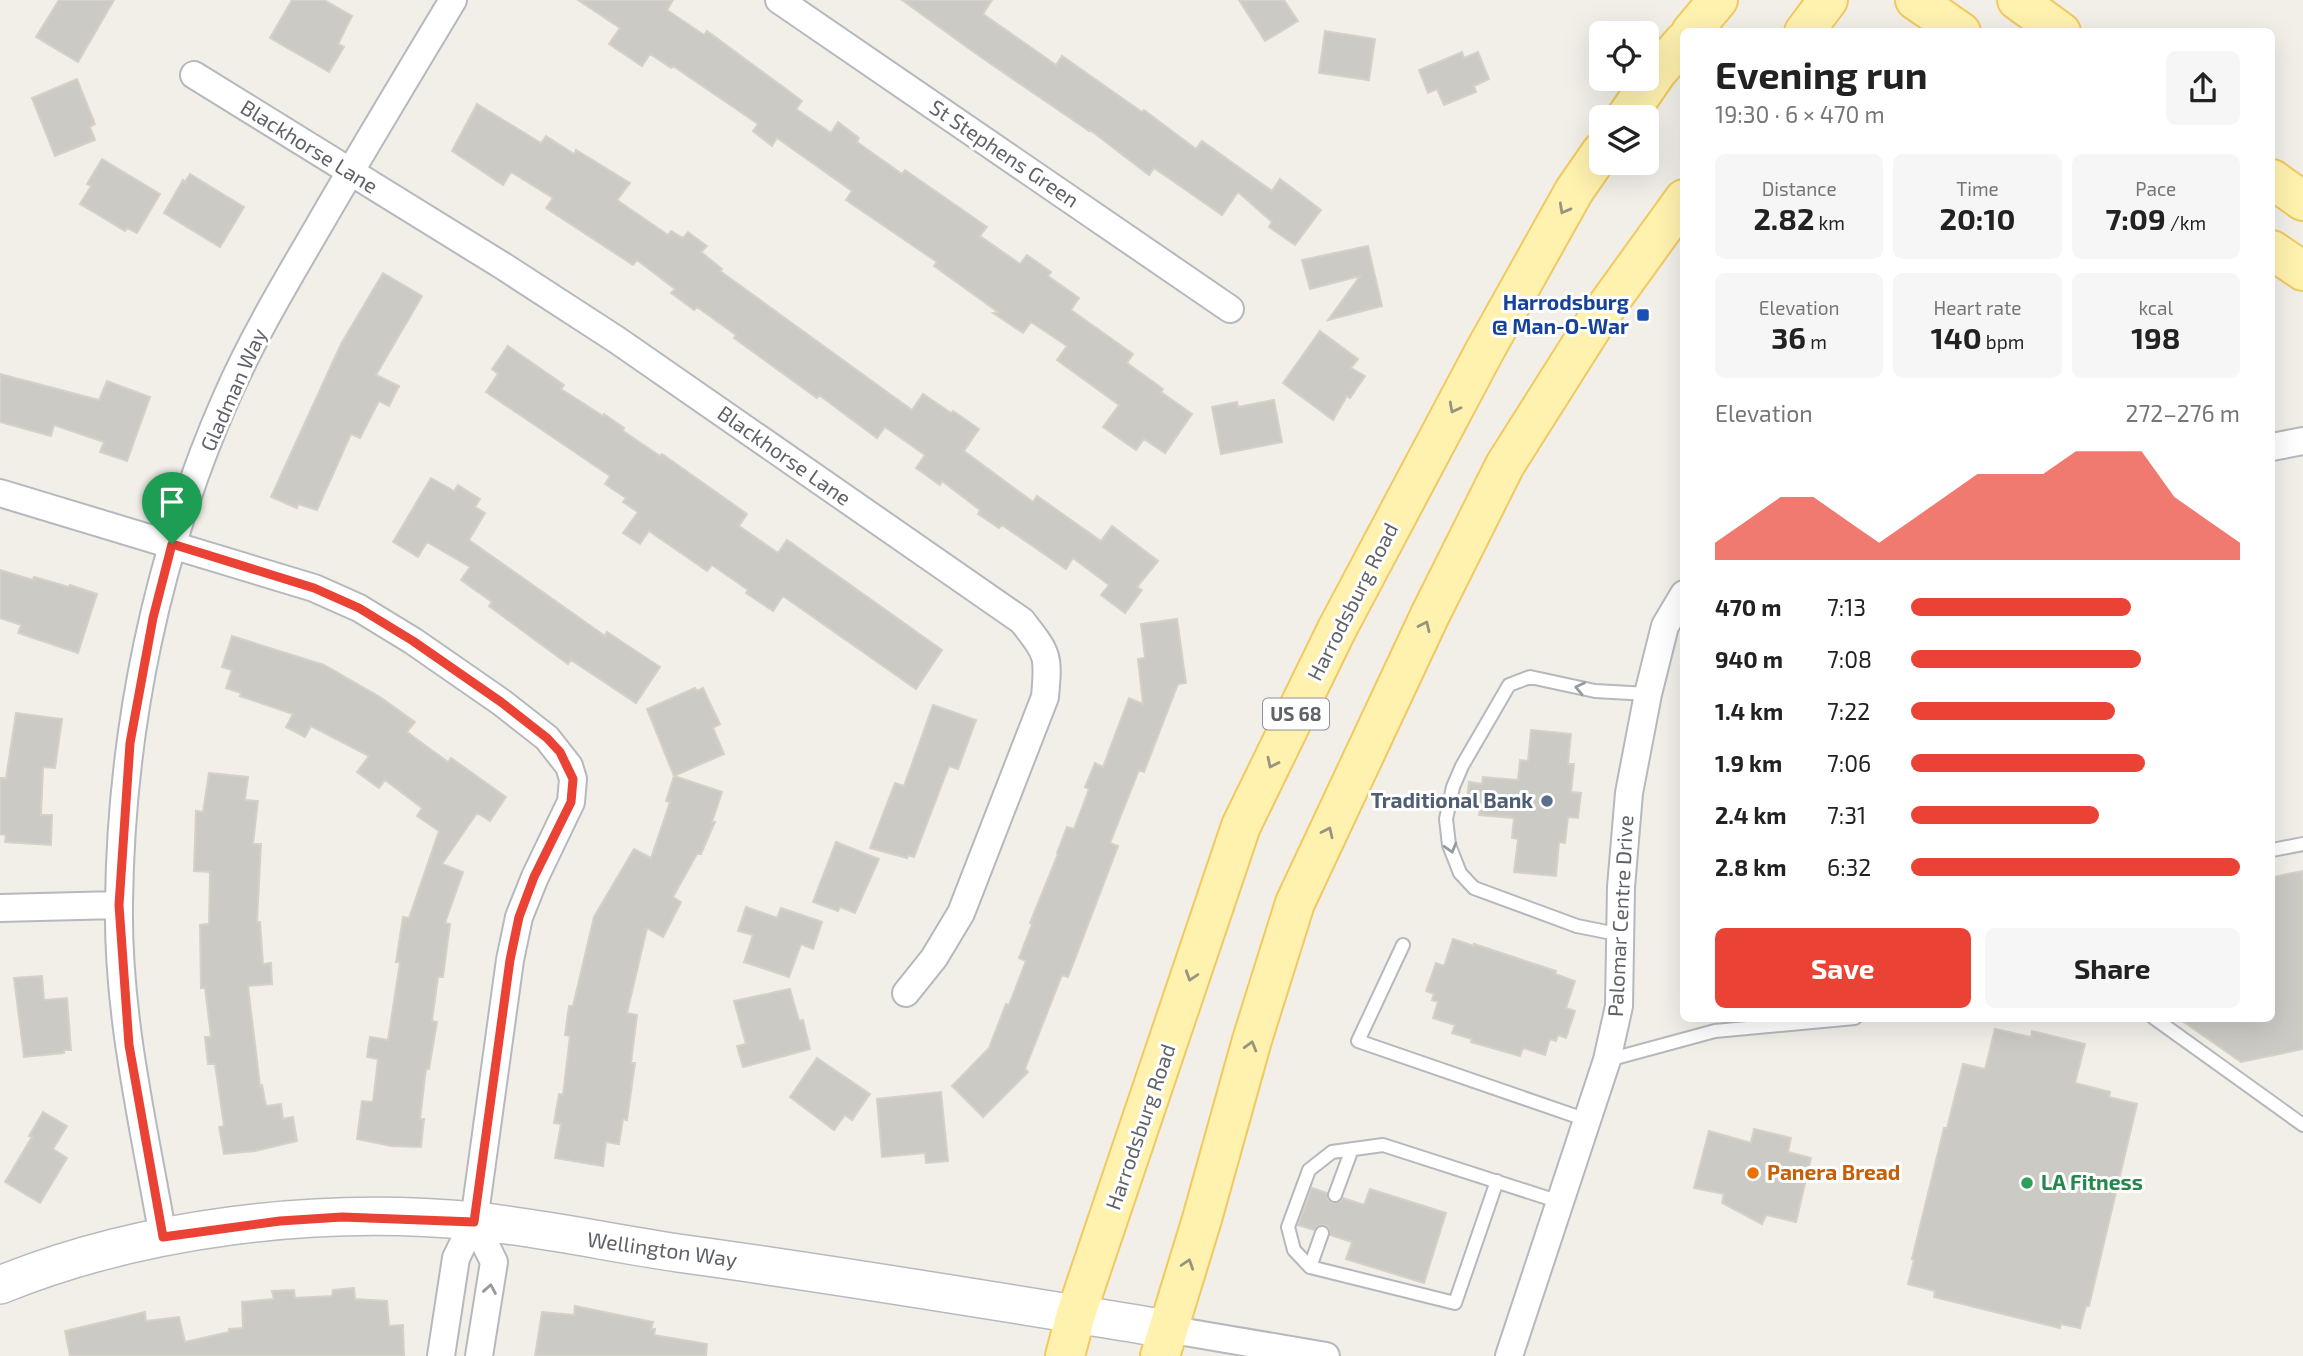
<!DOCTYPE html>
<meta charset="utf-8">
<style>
:root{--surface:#fff;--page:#f6f6f6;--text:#222;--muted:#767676;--accent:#ea4335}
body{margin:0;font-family:"Exo 2",sans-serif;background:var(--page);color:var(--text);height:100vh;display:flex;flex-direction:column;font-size:26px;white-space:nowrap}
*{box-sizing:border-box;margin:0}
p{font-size:23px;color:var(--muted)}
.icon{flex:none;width:38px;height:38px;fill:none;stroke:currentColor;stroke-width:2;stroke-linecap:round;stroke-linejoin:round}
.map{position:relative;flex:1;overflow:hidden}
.details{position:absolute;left:1680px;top:28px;width:595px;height:994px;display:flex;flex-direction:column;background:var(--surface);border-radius:10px;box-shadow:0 7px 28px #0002}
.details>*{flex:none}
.buttons{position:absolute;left:1589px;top:21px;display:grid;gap:14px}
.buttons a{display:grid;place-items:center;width:70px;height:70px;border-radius:10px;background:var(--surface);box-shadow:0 7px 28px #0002;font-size:35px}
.pin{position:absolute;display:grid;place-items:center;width:60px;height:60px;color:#fff;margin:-72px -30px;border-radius:50% 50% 50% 0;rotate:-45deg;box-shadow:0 0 7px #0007}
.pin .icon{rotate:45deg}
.round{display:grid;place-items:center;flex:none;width:74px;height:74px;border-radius:10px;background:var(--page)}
.head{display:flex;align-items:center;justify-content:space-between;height:119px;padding:0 35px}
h1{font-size:38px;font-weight:700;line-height:52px}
.stats{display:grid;grid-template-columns:repeat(3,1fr);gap:10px;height:119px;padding:7px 35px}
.stats div{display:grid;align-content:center;border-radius:10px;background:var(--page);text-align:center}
.stats b{font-size:30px;font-weight:700}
.stats small{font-size:19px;font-weight:400}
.stats p{font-size:19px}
.chart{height:196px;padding:14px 35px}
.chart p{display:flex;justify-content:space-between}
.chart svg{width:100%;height:126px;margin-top:7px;fill:var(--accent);opacity:.7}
.action{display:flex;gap:14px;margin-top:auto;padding:14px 35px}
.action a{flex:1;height:80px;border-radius:10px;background:var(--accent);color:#fff;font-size:28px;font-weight:700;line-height:80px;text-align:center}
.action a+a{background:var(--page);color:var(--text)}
ul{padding:0 35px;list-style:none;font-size:23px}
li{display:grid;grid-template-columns:112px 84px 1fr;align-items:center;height:52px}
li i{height:18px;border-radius:9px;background:var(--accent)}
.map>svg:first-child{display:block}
.building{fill:#cccac5;stroke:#d6d1c6;stroke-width:2}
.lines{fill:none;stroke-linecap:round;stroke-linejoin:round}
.lane-casing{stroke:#b5b8bc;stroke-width:16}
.street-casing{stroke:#b5b8bc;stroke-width:30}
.secondary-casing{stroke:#b6babf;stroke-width:40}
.primary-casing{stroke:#f2c960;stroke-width:42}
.lane{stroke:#fff;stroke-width:12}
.street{stroke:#fff;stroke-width:26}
.secondary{stroke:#fff;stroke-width:37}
.primary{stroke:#fff2af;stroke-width:38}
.oneway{stroke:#979581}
.oneway2{stroke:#979a9d}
.route-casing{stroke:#fff;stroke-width:14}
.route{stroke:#ea4335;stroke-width:9}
.transit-dot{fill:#1a4fb4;stroke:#fff;stroke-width:2.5}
.service-dot{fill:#5c6f8a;stroke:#fff;stroke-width:2.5}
.food-dot{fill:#e8710a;stroke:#fff;stroke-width:2.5}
.leisure-dot{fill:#2e9e5b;stroke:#fff;stroke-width:2.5}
.labels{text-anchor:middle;stroke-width:6;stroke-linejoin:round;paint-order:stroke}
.shield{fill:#fff;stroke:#8f9295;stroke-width:2}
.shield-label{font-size:19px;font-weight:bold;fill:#5f6368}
.street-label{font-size:21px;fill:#5f6368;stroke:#fff}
.transit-label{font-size:21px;font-weight:bold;fill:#164399;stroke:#fff;text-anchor:end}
.service-label{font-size:21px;font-weight:bold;fill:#4e5e75;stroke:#fff;text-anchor:end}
.food-label{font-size:21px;font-weight:bold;fill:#c56008;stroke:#fff;text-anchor:start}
.leisure-label{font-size:21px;font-weight:bold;fill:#27864d;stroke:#fff;text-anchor:start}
</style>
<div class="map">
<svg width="2303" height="1356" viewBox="0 0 2303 1356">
<rect width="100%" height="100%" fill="#f1efe8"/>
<path class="building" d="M59,0H114L78,62L36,37Z
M292,0H324L352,16L338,44L344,47L329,72L270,38Z
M578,0H673L667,10L704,35L707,31L802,101L796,109L831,133L838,122L859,138L857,142L902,174L905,170L987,227L980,236L1020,264L1027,255L1051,272L1048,276L1079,298L1071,310L1133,354L1127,363L1163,389L1161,392L1192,414L1165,453L1144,439L1136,450L1103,427L1119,405L1057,360L1067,346L1031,322L1023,333L993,313L998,312L934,266L937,262L846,200L852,191L777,138L772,146L753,131L758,124L673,66L671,68L650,54L642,66L609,44L620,28Z
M902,0H992L983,14L1056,65L1062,56L1142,112L1144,110L1196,149L1202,141L1272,191L1280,179L1321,210L1295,245L1269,227L1272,222L1238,192L1222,215L1154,168L1149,175L1090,130L1089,131L975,53Z
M1239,0H1284L1298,21L1265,41Z
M1325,31L1375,39L1369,80L1319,73Z
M1462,52L1464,58L1478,52L1489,79L1474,86L1476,92L1444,105L1437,89L1428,93L1419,70Z
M77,79L95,124L90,127L95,140L55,156L32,98Z
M477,104L541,143L546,136L574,154L576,150L630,183L617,200L668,235L671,231L683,238L688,232L707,246L701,252L722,269L720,271L912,410L923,394L951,413L953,411L979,429L964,451L1033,502L1037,496L1101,541L1112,526L1158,561L1137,587L1142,590L1125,613L1101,595L1109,585L1073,558L1066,569L1002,525L999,528L978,514L980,510L942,481L940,485L916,468L925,455L885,427L877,438L819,395L817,398L734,338L736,335L697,307L694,310L671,293L675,289L637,260L633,265L546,208L553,198L511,172L503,185L452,151Z
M102,159L160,194L137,233L127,228L125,231L80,204L91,186L87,184Z
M190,174L244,207L220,247L164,213L183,180L185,182Z
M1368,246L1382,306L1328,320L1360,276L1310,289L1302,260Z
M383,273L422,296L376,375L399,386L389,406L379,401L360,438L351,434L317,510L298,504L297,508L271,497L341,344Z
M1320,331L1358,359L1351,368L1365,376L1350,398L1347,396L1333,420L1283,383Z
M508,346L564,385L561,389L603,416L604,414L624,428L623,431L660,456L662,454L747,514L739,526L778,553L787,540L942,650L916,689L783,596L773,611L746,593L748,590L712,565L707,571L649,531L640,544L623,533L638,512L623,502L626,498L605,484L610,476L486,392L498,374L492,369Z
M0,374L99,400L107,381L150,397L127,461L100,452L104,442L54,425L51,436L0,422Z
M1274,400L1282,442L1221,454L1212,407L1237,402L1238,407Z
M431,478L454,491L458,485L480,499L475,507L485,513L469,540L605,636L607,632L660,667L636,703L571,660L568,664L489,606L492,602L461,580L470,567L427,542L418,557L393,542Z
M0,570L33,580L34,577L69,587L70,585L97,594L78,653L18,633L21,625L0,618Z
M1177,619L1186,683L1178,684L1144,772L1139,770L1110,843L1118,846L1068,977L1062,975L1025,1069L1028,1072L983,1117L952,1086L989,1048L1006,1004L1009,1005L1026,961L1019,958L1032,924L1030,923L1058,854L1057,853L1067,827L1074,829L1089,789L1085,787L1095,763L1103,767L1129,698L1143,704L1138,659L1145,658L1141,624Z
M232,636L324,665L380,697L415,722L407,732L448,762L451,758L506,797L490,821L477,813L442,864L463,872L445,923L450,924L443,977H438L432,1021L437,1022L429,1069H426L420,1119H424L421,1147L391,1146L357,1139L362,1101L373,1102L378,1059L367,1057L370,1037L388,1040L400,962H396L403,917L409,918L439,831L417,816L422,808L385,780L379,788L357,772L369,756L311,726L305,737L286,727L293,714L240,696L241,693L226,688L232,670L222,667Z
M695,688L697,691L703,688L720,724L713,728L724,754L674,776L647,709Z
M933,705L976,720L958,769L949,766L914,857L908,855L907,858L870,848L895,783L904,786Z
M16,713L62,719L55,768L43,767L41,815H52L51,845L5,842L6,835L0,834V778H6Z
M1531,730L1571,734L1568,764H1574L1571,792L1581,793L1578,818L1568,817L1565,843L1559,842L1556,876L1514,872L1518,839L1512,838L1514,818L1479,815L1480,808L1466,806L1469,782L1482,784L1483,777L1518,780L1520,760L1528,761Z
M209,773L248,777L245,800L258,801L253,844H261L257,922H260L263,964L271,963L272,984L248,986L260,1086L262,1085L266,1106L281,1104L283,1119L293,1117L297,1141L255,1151L224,1154L219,1127L224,1126L215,1064H208L205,1037H211L205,988H201L200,925L209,924L210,872L194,871L196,811L203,812Z
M674,776L722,792L712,822H715L701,854H697L673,897L681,902L663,937L647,928L627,1013L637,1015L631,1063H635L627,1120L623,1119L619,1144L606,1142L603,1166L555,1158L561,1124L554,1123L559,1094L563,1095L570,1036L565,1035L569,1006H573L594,917L634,849L651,858L670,802L666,801Z
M836,842L879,859L855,913L840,907L838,911L813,902Z
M2303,871V1049L2241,1062L2178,1018H2272V877Z
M746,907L777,918L781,908L822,922L813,949L801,944L789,977L744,962L753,935L738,931Z
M1453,939L1474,946V944L1556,971L1555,974L1575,981L1566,1008L1575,1011L1566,1038L1558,1035L1556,1041L1550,1039L1545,1055L1523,1048L1520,1056L1471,1042L1472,1039L1452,1033L1455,1025L1433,1018L1438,1002L1432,1000L1434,994L1426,991L1436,963L1444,966Z
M42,976L44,1000L67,998L71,1050H64V1053L24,1057L14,978Z
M790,989L799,1021L803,1020L810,1049L743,1067L737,1046L746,1044L734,1001Z
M1995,1029L2031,1037L2032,1031L2085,1044L2075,1083L2110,1092L2109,1097L2137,1104L2089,1306H2086L2080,1328L2061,1324L2060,1328L1934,1297L1935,1291L1908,1284L1914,1260L1912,1259L1944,1128H1947L1963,1064L1985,1069Z
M817,1058L870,1094L852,1120L845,1115L834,1130L790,1097Z
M941,1092L948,1161L926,1163L925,1153L882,1157L877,1099Z
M43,1112L67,1126L53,1149L67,1158L40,1203L5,1182L32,1137L29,1136Z
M1754,1129L1791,1138L1788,1152L1811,1158L1796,1222L1766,1215L1762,1224L1722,1203L1724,1194L1694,1188L1709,1131L1751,1143Z
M1312,1188L1327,1193L1328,1200L1333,1203L1340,1202L1343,1198L1364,1205L1370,1189L1446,1213L1424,1283L1346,1259L1352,1242L1330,1235L1329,1228L1326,1225H1320L1314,1230L1298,1225Z
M354,1288L355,1299L387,1301L389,1326L403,1325L404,1356H70L65,1331L145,1312L146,1321L179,1317L185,1342L229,1332V1329L243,1328L242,1302L274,1299L272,1291L294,1290L295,1298L332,1296L333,1290Z
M575,1306L653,1322L651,1329H655L654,1335L707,1344L706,1356H535L542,1312L574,1315Z"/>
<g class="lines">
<defs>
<path id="lane" d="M2272,850L2303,844
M1622,935L1577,926L1474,888L1460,873L1449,845L1446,819L1453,787L1462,766L1509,685L1530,677L1595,691L1648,694
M1403,945L1358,1041L1587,1120
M2154,1018L2303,1125
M1608,1060L1715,1031L1855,1018
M1497,1181L1455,1303L1310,1267L1294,1250L1288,1227L1309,1170L1332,1152L1383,1145L1560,1202
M1335,1195L1352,1149
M1310,1267L1322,1233"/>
<path id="street" d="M779,0L1230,309
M194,75L503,266L617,340L1022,621C1048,655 1049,654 1045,697L961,913L934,958L906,993
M2272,447L2303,441
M0,493L314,588L359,608L413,641L501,702L547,738L569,766L573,779L571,802L535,877L519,917L510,960L474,1221L456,1258L441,1356
M0,908L119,905
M474,1221L494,1262L479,1356
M163,1237C144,1127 117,1015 119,903C121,730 157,554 227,396C253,337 286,282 318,227C362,151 408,75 453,0
M1167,1329L1326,1356
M1509,1356L1607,1060L1619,1006L1621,887L1629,793L1648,694L1665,626L1684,594"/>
<path id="secondary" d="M0,1285C143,1227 320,1206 474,1221C544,1228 615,1244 685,1254C846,1276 1007,1303 1167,1329"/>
<path id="primary" d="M1915,0L1961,32
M2017,0L2061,32
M1691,32L1718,0
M1804,32L1828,0
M1626,117L1657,72L1684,41
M2272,179L2303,201
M2272,250L2303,271
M1065,1356L1076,1314L1241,826L1337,629L1484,352L1574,191L1601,152
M1160,1356L1202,1219L1252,1040L1295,903L1430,615L1505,465L1596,321L1684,199"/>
</defs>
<use href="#lane" class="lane-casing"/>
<use href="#street" class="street-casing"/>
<use href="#secondary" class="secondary-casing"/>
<use href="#primary" class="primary-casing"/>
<use href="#lane" class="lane"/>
<use href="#street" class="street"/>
<use href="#secondary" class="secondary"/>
<use href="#primary" class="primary"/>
</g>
<defs><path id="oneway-chevron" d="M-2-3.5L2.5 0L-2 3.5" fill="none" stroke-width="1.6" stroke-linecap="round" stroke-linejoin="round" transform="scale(1.75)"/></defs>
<g class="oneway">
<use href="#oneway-chevron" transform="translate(1564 209) rotate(119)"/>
<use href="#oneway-chevron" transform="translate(1454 408) rotate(118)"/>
<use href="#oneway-chevron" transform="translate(1425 626) rotate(-65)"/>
<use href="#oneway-chevron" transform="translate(1272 763) rotate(116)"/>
<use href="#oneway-chevron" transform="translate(1328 832) rotate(-65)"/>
<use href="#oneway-chevron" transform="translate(1191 976) rotate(108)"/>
<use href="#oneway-chevron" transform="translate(1251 1046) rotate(-74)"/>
<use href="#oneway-chevron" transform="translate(1188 1264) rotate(-72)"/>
</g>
<g class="oneway2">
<use href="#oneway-chevron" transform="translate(1580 688) rotate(-168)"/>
<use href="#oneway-chevron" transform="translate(1451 848) rotate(74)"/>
<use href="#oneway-chevron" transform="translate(490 1289) rotate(-80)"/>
</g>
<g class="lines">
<defs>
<path id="route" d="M172,544L314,588L359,608L413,641L501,702L547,738L560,752L573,779L571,802L534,877L519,917L510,960L474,1222L342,1217L280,1221L163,1237L129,1045L119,905L130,743L153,618Z"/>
</defs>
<use href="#route" class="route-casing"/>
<use href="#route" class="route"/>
</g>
<rect class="transit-dot" x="1636" y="308" width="14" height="14" rx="3.5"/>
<circle class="service-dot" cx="1547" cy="801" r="7"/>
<circle class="food-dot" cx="1753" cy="1173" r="7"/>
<circle class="leisure-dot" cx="2027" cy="1183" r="7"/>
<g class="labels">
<rect class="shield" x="1263" y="698.5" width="66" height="31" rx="5"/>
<g class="shield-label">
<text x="1296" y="721">US 68</text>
</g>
<g class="street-label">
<text transform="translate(309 147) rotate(32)" y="7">Blackhorse Lane</text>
<text transform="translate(1004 154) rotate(34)" y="7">St Stephens Green</text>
<text transform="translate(234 390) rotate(-66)" y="7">Gladman Way</text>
<text transform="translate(784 456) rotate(35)" y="7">Blackhorse Lane</text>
<text transform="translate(1353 602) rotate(-63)" y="7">Harrodsburg Road</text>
<text transform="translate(1621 916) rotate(-87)" y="7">Palomar Centre Drive</text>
<text transform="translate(1141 1127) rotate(-71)" y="7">Harrodsburg Road</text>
<text transform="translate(662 1250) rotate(8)" y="7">Wellington Way</text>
</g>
<g class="transit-label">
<text x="1629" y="310">Harrodsburg<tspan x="1629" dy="24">@ Man-O-War</tspan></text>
</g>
<g class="service-label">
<text x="1533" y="808">Traditional Bank</text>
</g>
<g class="food-label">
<text x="1767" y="1180">Panera Bread</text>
</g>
<g class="leisure-label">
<text x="2041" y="1190">LA Fitness</text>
</g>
</g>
</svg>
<div class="buttons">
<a><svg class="icon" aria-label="locate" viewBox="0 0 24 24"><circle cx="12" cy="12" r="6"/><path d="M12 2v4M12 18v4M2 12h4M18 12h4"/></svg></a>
<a><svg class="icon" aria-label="layers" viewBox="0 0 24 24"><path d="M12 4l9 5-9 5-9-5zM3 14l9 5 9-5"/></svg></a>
</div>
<div class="pin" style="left:172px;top:544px;background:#1e9e55"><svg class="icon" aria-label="arrive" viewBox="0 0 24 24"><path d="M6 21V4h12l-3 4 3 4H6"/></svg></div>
<section class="details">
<div class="head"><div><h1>Evening run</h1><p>19:30 · 6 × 470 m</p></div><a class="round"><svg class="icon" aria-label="share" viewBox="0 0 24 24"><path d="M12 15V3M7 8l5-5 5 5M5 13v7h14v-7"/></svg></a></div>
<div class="stats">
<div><p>Distance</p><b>2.82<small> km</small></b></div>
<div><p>Time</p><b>20:10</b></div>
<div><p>Pace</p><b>7:09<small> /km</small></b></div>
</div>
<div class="stats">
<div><p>Elevation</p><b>36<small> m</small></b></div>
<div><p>Heart rate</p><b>140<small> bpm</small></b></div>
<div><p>kcal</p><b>198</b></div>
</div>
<div class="chart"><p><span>Elevation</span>272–276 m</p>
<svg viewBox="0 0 160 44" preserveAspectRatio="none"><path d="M0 44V38L10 30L20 22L30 22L40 30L50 38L60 30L70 22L80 14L90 14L100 14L110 6L120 6L130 6L140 22L150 30L160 38V44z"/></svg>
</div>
<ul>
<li><b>470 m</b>7:13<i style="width:67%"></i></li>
<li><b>940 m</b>7:08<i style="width:70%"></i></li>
<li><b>1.4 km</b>7:22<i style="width:62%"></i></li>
<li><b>1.9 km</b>7:06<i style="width:71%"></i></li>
<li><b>2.4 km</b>7:31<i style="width:57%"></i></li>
<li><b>2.8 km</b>6:32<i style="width:100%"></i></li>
</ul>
<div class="action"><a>Save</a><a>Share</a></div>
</section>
</div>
